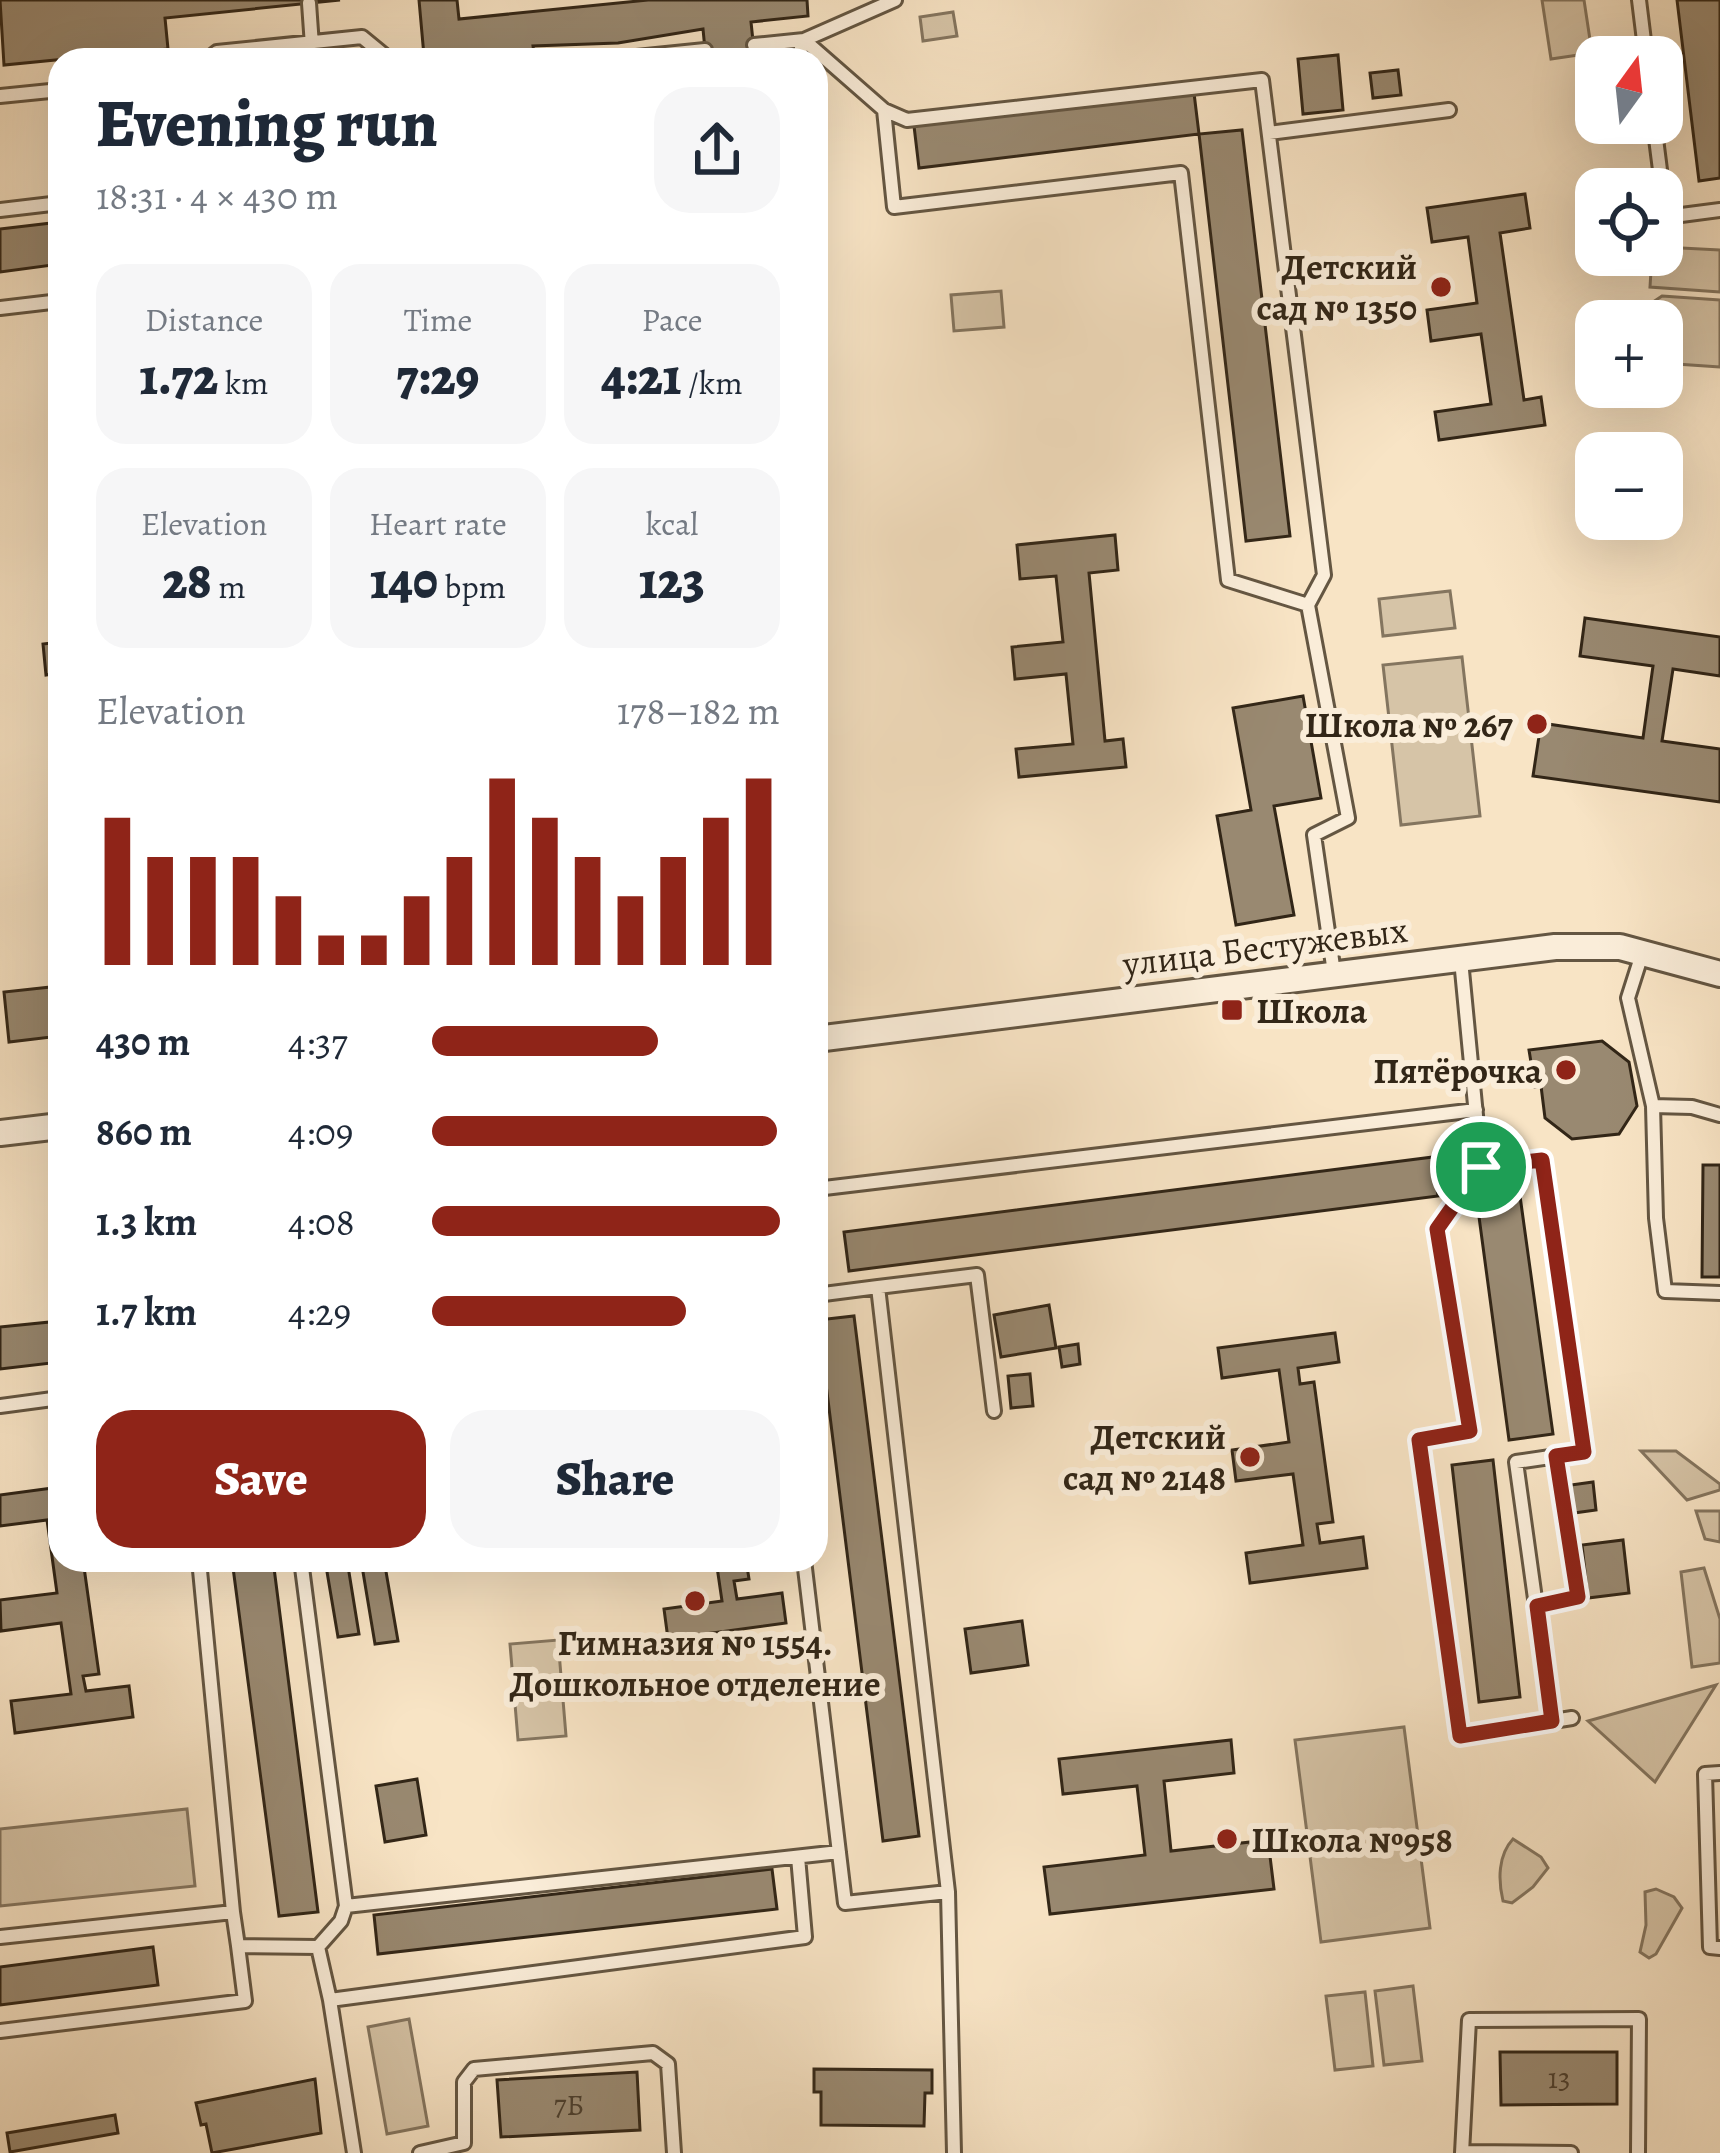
<!DOCTYPE html>
<meta charset="utf-8">
<style>
:root{--surface:#fff;--page:#f6f6f7;--text:#1f2937;--muted:#747a83;--accent:#8f2418}
body{margin:0;font-family:Alegreya,serif;background:var(--page);color:var(--text);height:100vh;display:flex;flex-direction:column;font-size:45px;white-space:nowrap}
*{box-sizing:border-box;margin:0}
p{font-size:39px;color:var(--muted)}
.icon{flex:none;width:66px;height:66px;fill:none;stroke:currentColor;stroke-width:2;stroke-linecap:round;stroke-linejoin:round}
.map{position:relative;flex:1;overflow:hidden}
.details{position:absolute;left:48px;top:48px;width:780px;height:1524px;display:flex;flex-direction:column;background:var(--surface);border-radius:36px;box-shadow:0 12px 48px #0002}
.details>*{flex:none}
.needle{width:78px;rotate:15deg}
.tools{position:absolute;left:1575px;top:36px;display:grid;gap:24px}
.tools a{display:grid;place-items:center;width:108px;height:108px;border-radius:24px;background:var(--surface);box-shadow:0 12px 48px #0002;font-size:60px}
.pin{position:absolute;display:grid;place-items:center;width:102px;height:102px;color:#fff;margin:-51px;border:6px solid #fff;border-radius:50%;box-shadow:0 3px 12px #0007}
.round{display:grid;place-items:center;flex:none;width:126px;height:126px;border-radius:36px;background:var(--page)}
.overview{display:flex;align-items:center;justify-content:space-between;height:204px;padding:0 48px}
h1{font-size:66px;font-weight:800;line-height:90px}
.stats{display:grid;grid-template-columns:repeat(3,1fr);gap:18px;height:204px;padding:12px 48px}
.stats div{display:grid;align-content:center;border-radius:30px;background:var(--page);text-align:center}
.stats b{font-size:51px;font-weight:800}
.stats small{font-size:33px;font-weight:400}
.stats p{font-size:33px}
.chart{height:336px;padding:24px 48px}
.chart p{display:flex;justify-content:space-between}
.chart svg{width:100%;height:216px;margin-top:12px;stroke:var(--accent);stroke-width:6}
.primary-button{display:flex;gap:24px;margin-top:auto;padding:24px 48px}
.primary-button a{flex:1;height:138px;border-radius:36px;background:var(--accent);color:#fff;font-size:48px;font-weight:800;line-height:138px;text-align:center}
.primary-button a+a{background:var(--page);color:var(--text)}
ul{padding:0 48px;list-style:none;font-size:39px}
li{display:grid;grid-template-columns:192px 144px 1fr;align-items:center;height:90px}
li i{height:30px;border-radius:15px;background:var(--accent)}
.map>svg:first-child{display:block}
.green{fill:#d6c4a7;stroke:#84755f;stroke-width:3}
.building{fill:#998971;stroke:#322617;stroke-width:3}
.lines{fill:none;stroke-linecap:round;stroke-linejoin:round}
.lane-casing{stroke:#645642;stroke-width:18}
.street-casing{stroke:#645642;stroke-width:30}
.lane{stroke:#faedd9;stroke-width:12}
.street{stroke:#faedd9;stroke-width:24}
.route-casing{stroke:#fff;stroke-width:24}
.route{stroke:#8f2418;stroke-width:15}
.poi-dot{fill:#8f2418;stroke:#faedd9;stroke-width:4.5}
.labels{text-anchor:middle;stroke-width:12;stroke-linejoin:round;paint-order:stroke}
.number-label{font-size:30px;fill:#4c3f2e}
.poi-label{font-size:36px;font-weight:bold;fill:#322617;stroke:#faedd9;text-anchor:end}
.street-label{font-size:36px;fill:#322617;stroke:#faedd9}
</style>
<div class="map">
<svg width="1720" height="2153" viewBox="0 0 1720 2153">
<rect width="100%" height="100%" fill="#f8e4c5"/>
<filter id="stains"><feTurbulence type="fractalNoise" baseFrequency=".00167" numOctaves="4"/><feColorMatrix values="0 0 0 0 .2 0 0 0 0 .09 0 0 0 0 .02 0 0 0 .5 -.17"/></filter>
<radialGradient id="worn" r=".72"><stop offset=".6" stop-color="#630" stop-opacity="0"/><stop offset="1" stop-color="#630" stop-opacity=".3"/></radialGradient>
<path class="green" d="M1542,0H1584L1592,53L1551,59Z
M953,12L957,36L923,41L920,17Z
M1662,247L1720,250V292L1650,287L1652,255H1662Z
M1001,291L1004,327L954,331L951,295Z
M1662,296L1720,300V367L1662,363V321H1644V308Z
M1450,591L1455,628L1383,636L1379,599Z
M1462,657L1480,816L1401,825L1383,665Z
M1641,1451H1676L1720,1484V1490L1687,1500Z
M1696,1511H1720V1542L1705,1539Z
M1704,1568L1720,1619V1663L1692,1667L1681,1572Z
M558,1640L566,1736L518,1740L510,1644Z
M1716,1685L1655,1782L1588,1721Z
M1404,1727L1430,1928L1321,1942L1295,1740Z
M187,1809L195,1886L0,1906V1829Z
M1513,1839L1541,1857L1548,1868L1533,1887L1512,1903L1503,1901C1498,1880 1498,1855 1513,1839Z
M1656,1889L1674,1897L1682,1908L1656,1954L1649,1958L1640,1952L1646,1925L1645,1892Z
M1413,1986L1422,2061L1384,2065L1375,1991Z
M1365,1992L1373,2066L1335,2070L1326,1996Z
M409,2019L428,2126L387,2134L368,2027Z"/>
<path class="building" d="M0,0H340L165,18L168,49L4,65Z
M419,0H457L459,19L648,0H807L808,16L751,22L755,60H706L703,29L618,43L533,46L535,60H480L479,50L424,56Z
M1677,0H1720V178L1699,181Z
M1338,55L1343,110L1303,114L1298,59Z
M1398,70L1401,95L1373,98L1370,73Z
M1194,93L1199,134L919,168L914,126Z
M1242,130L1290,536L1246,541L1199,134Z
M1525,194L1530,228L1500,233L1524,400L1541,397L1545,425L1439,440L1435,412L1491,404L1481,334L1431,341L1427,310L1477,303L1468,237L1432,242L1427,208Z
M60,222V264L0,272V229Z
M1115,535L1118,570L1089,573L1105,741L1123,739L1126,767L1019,777L1016,749L1073,744L1066,674L1015,679L1012,647L1063,642L1056,576L1020,579L1017,545Z
M1585,618L1720,637V676L1673,669L1662,741L1720,749V802L1533,776L1541,723L1643,738L1653,666L1580,656Z
M60,642V673L46,675L43,644Z
M1303,696L1321,798L1274,806L1294,915L1236,925L1217,816L1251,810L1233,708Z
M60,986V1036L9,1042L4,992Z
M1602,1041L1629,1062L1637,1106L1619,1134L1572,1139L1545,1118L1541,1086L1535,1087L1529,1050Z
M1433,1157L1438,1196L849,1271L844,1232Z
M1703,1165H1720V1277H1702Z
M1520,1196L1553,1434L1509,1440L1477,1202Z
M1049,1305L1056,1348L1001,1357L994,1315Z
M854,1316L919,1836L883,1841L818,1320Z
M60,1321V1362L0,1369V1327Z
M1335,1333L1339,1362L1298,1368L1300,1384L1314,1382L1333,1522L1317,1524L1320,1543L1363,1537L1367,1568L1250,1583L1246,1553L1303,1545L1293,1474L1236,1481L1232,1450L1289,1442L1279,1370L1222,1378L1218,1348Z
M1078,1344L1080,1364L1062,1367L1059,1347Z
M1030,1374L1033,1406L1011,1408L1008,1376Z
M1493,1460L1520,1697L1479,1702L1452,1465Z
M1593,1482L1596,1510L1574,1513L1571,1485Z
M60,1487V1560H83L99,1674L83,1676L86,1691L129,1686L133,1717L15,1733L11,1701L71,1694L61,1623L1,1631L0,1600L57,1593L47,1520L0,1526V1495Z
M1623,1540L1629,1593L1588,1598L1582,1545Z
M232,1560H273L318,1912L279,1916Z
M325,1560H347L359,1634L338,1637Z
M361,1560H384L398,1641L375,1644Z
M716,1560H746L749,1579L734,1581L737,1599L782,1593L786,1623L668,1639L664,1609L722,1601Z
M1022,1621L1028,1665L971,1673L965,1629Z
M1231,1740L1234,1773L1164,1781L1171,1851L1268,1840L1274,1889L1050,1914L1044,1867L1145,1855L1137,1786L1063,1794L1059,1759Z
M417,1779L426,1835L385,1842L376,1786Z
M772,1869L777,1909L378,1954L374,1915Z
M153,1947L158,1985L0,2005V1967Z
M1500,2052H1617V2104L1501,2105Z
M814,2069L932,2070V2093H925L924,2126L821,2125V2092H814Z
M637,2072L640,2130L501,2137L497,2080Z
M315,2079L321,2133L212,2153L206,2124L201,2125L196,2103Z
M115,2115L118,2133L10,2152L7,2133Z"/>
<g class="lines">
<defs>
<path id="lane" d="M1639,0L1646,57
M309,3L313,60
M754,45L804,40L895,0
M207,60L217,52L362,37L390,60
M607,60L705,50
M797,60L804,40L884,110L907,120L1262,80L1324,575L1308,605L1348,818L1314,835L1334,973
M0,96L60,90
M884,110L894,207L1181,173L1228,580L1308,605
M1654,123L1666,217L1720,210
M1269,133L1449,110
M0,210L60,203
M0,308L60,301
M1642,954L1628,998L1653,1106L1656,1218L1665,1291L1720,1293
M1461,960L1481,1167L1437,1229L1470,1431L1419,1440L1460,1736L1572,1718
M1653,1106L1692,1107L1720,1115
M1481,1167L1542,1159L1584,1452L1516,1462L1552,1721
M816,1189L1476,1110
M878,1287L977,1275L994,1411
M816,1295L878,1287L948,1892
M0,1406L60,1398
M199,1560L233,1912
M301,1560L346,1906L341,1921L318,1947L330,2000L354,2153
M804,1560L845,1903L948,1892L954,2153
M1537,1606L1578,1597L1556,1457
M1720,1773L1705,1774L1710,1947L1720,1948
M346,1906L839,1852
M0,1937L233,1912L238,1946L318,1947
M330,2000L805,1937L798,1857
M0,2031L245,2001L238,1946
M1462,2152L1571,2153
M420,2153L464,2143V2082L474,2069L653,2053L668,2064L674,2153
M1462,2153L1469,2020L1639,2019L1638,2153"/>
<path id="street" d="M816,1039L1555,947H1620L1720,974
M0,1133L60,1126"/>
</defs>
<use href="#lane" class="lane-casing"/>
<use href="#street" class="street-casing"/>
<use href="#lane" class="lane"/>
<use href="#street" class="street"/>
</g>
<g class="lines">
<defs>
<path id="route" d="M1542,1160L1584,1452L1556,1456L1578,1597L1537,1606L1552,1721L1460,1736L1419,1440L1470,1431L1437,1229L1481,1167Z"/>
</defs>
<use href="#route" class="route-casing"/>
<use href="#route" class="route"/>
</g>
<g class="poi-dot">
<circle cx="1441" cy="287" r="12"/>
<circle cx="1537" cy="724" r="12"/>
<rect x="1220" y="998" width="24" height="24" rx="6"/>
<circle cx="1566" cy="1070" r="12"/>
<circle cx="1250" cy="1457" r="12"/>
<circle cx="695" cy="1601" r="12"/>
<circle cx="1227" cy="1839" r="12"/>
</g>
<g class="labels">
<g class="number-label">
<text x="1559" y="2088">13</text>
<text x="569" y="2115">7Б</text>
</g>
<g class="poi-label">
<text x="1417" y="279">Детский<tspan x="1417" dy="41">сад № 1350</tspan></text>
<text x="1513" y="737">Школа № 267</text>
<text x="1256" y="1023" text-anchor="start">Школа</text>
<text x="1542" y="1083">Пятёрочка</text>
<text x="1226" y="1449">Детский<tspan x="1226" dy="41">сад № 2148</tspan></text>
<text x="695" y="1655" text-anchor="middle">Гимназия № 1554.<tspan x="695" dy="41">Дошкольное отделение</tspan></text>
<text x="1251" y="1852" text-anchor="start">Школа №958</text>
</g>
<g class="street-label">
<text transform="translate(1265 946) rotate(-7)" y="13">улица Бестужевых</text>
</g>
</g>
<rect width="100%" height="100%" filter="url(#stains)"/>
<rect width="100%" height="100%" fill="url(#worn)"/>
</svg>
<div class="tools">
<a><svg class="needle" viewBox="-14 -14 28 28"><path d="M0-13l5 13h-10z" fill="#e53935"/><path d="M0 13l5-13h-10z" fill="#747a83"/></svg></a>
<a><svg class="icon" aria-label="locate" viewBox="0 0 24 24"><circle cx="12" cy="12" r="6"/><path d="M12 2v4M12 18v4M2 12h4M18 12h4"/></svg></a>
<a>+</a>
<a>−</a>
</div>
<div class="pin" style="left:1481px;top:1167px;background:#1e9e55"><svg class="icon" aria-label="arrive" viewBox="0 0 24 24"><path d="M6 21V4h12l-3 4 3 4H6"/></svg></div>
<section class="details">
<div class="overview"><div><h1>Evening run</h1><p>18:31 · 4 × 430 m</p></div><a class="round"><svg class="icon" aria-label="share" viewBox="0 0 24 24"><path d="M12 15V3M7 8l5-5 5 5M5 13v7h14v-7"/></svg></a></div>
<div class="stats">
<div><p>Distance</p><b>1.72<small> km</small></b></div>
<div><p>Time</p><b>7:29</b></div>
<div><p>Pace</p><b>4:21<small> /km</small></b></div>
</div>
<div class="stats">
<div><p>Elevation</p><b>28<small> m</small></b></div>
<div><p>Heart rate</p><b>140<small> bpm</small></b></div>
<div><p>kcal</p><b>123</b></div>
</div>
<div class="chart"><p><span>Elevation</span>178–182 m</p>
<svg viewBox="0 0 160 44" preserveAspectRatio="none"><path d="M5 44V14M15 44V22M25 44V22M35 44V22M45 44V30M55 44V38M65 44V38M75 44V30M85 44V22M95 44V6M105 44V14M115 44V22M125 44V30M135 44V22M145 44V14M155 44V6"/></svg>
</div>
<ul>
<li><b>430 m</b>4:37<i style="width:65%"></i></li>
<li><b>860 m</b>4:09<i style="width:99%"></i></li>
<li><b>1.3 km</b>4:08<i style="width:100%"></i></li>
<li><b>1.7 km</b>4:29<i style="width:73%"></i></li>
</ul>
<div class="primary-button"><a>Save</a><a>Share</a></div>
</section>
</div>
